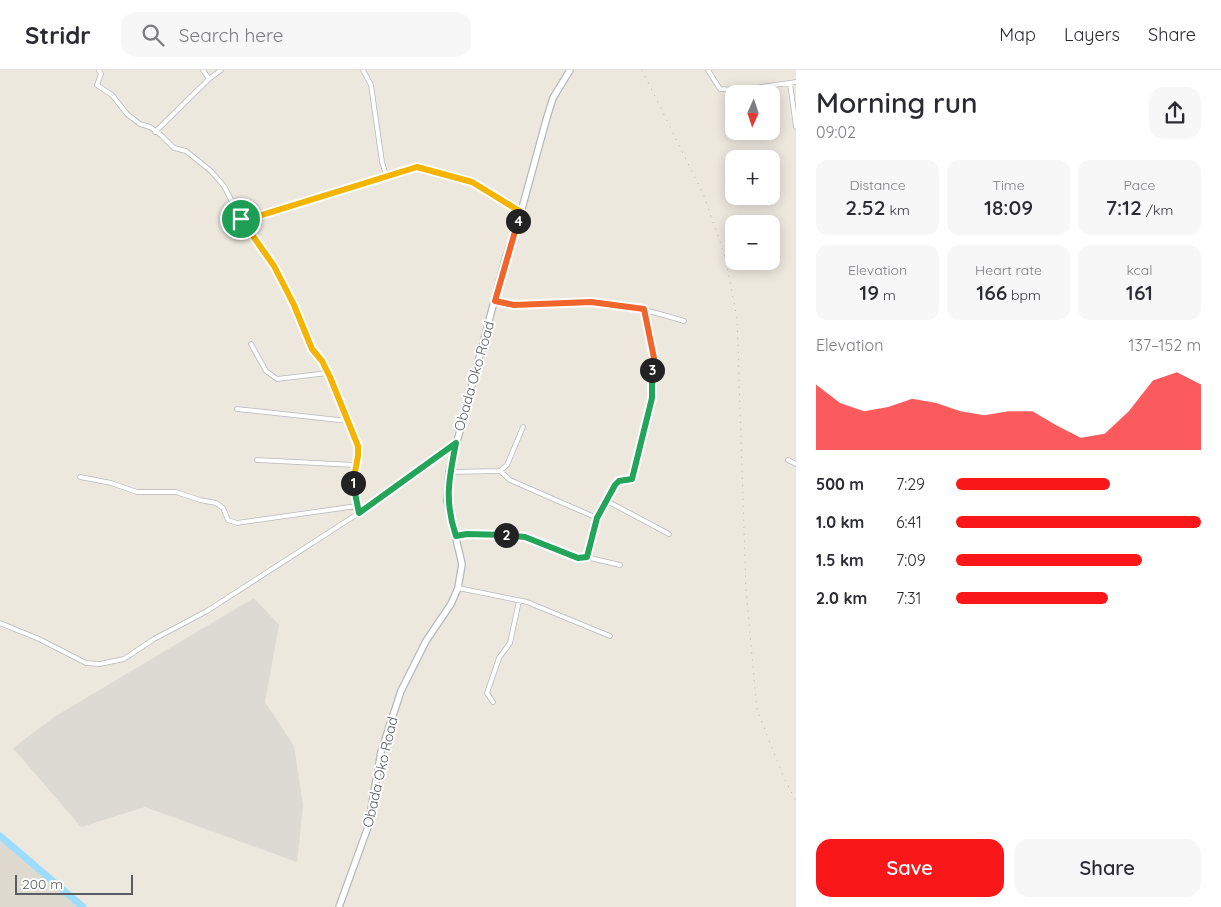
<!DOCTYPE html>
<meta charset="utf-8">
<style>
:root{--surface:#fff;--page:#f7f7f7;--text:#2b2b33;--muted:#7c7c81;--line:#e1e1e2;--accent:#fa1719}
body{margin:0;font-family:Quicksand,sans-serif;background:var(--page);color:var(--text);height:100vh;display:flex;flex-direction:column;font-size:19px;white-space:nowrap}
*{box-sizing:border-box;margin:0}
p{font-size:16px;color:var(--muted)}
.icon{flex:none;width:28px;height:28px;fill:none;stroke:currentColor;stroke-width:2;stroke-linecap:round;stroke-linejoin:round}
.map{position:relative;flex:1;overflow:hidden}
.details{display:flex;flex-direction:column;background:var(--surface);width:425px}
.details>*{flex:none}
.needle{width:32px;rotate:183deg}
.fabs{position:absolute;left:725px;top:15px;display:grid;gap:10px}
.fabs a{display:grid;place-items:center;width:55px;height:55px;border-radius:10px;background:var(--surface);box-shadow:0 2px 12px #0003;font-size:25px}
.scale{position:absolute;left:15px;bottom:12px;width:118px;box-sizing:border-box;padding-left:5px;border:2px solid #585d62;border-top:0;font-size:14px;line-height:18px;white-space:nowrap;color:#585d62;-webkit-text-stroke:4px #fff;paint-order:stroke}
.pin{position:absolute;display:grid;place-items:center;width:42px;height:42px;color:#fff;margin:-21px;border:2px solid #fff;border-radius:50%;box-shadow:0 1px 5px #0007}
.km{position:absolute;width:25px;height:25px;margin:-12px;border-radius:50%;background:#222;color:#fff;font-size:14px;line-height:25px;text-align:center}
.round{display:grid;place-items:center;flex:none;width:52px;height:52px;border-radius:15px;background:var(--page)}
.head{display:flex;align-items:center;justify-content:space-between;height:85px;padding:0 20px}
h1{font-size:28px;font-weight:600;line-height:38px}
.metrics{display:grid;grid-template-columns:repeat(3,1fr);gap:8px;height:85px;padding:5px 20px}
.metrics div{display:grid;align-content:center;border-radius:12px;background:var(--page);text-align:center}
.metrics b{font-size:21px;font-weight:600}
.metrics small{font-size:14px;font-weight:400}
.metrics p{font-size:14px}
.chart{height:140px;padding:10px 20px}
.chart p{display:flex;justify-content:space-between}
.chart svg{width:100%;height:90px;margin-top:5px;fill:var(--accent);opacity:.7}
.action{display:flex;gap:10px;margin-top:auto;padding:10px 20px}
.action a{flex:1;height:58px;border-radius:15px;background:var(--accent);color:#fff;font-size:20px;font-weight:600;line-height:58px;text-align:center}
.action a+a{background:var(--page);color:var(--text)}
ul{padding:0 20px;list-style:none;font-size:16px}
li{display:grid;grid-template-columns:80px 60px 1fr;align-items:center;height:38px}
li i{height:12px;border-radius:6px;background:var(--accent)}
header{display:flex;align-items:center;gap:30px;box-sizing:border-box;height:70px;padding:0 25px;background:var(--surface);border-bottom:1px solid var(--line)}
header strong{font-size:24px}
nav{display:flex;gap:28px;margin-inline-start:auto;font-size:18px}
.search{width:350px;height:45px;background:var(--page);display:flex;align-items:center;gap:12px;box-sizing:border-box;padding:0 18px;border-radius:15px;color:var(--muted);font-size:19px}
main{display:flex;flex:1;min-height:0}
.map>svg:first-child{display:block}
.industrial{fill:#dddad3}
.education{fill:#dfdacf}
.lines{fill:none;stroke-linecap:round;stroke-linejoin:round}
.river{stroke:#9cddff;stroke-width:7}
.minor-casing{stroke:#b5b8bd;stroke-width:5.5}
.secondary-casing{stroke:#b3b8be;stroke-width:8}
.minor{stroke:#fff;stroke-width:4}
.secondary{stroke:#fff;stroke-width:5.5}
.rail{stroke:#b1b2b3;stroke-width:1;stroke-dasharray:1 6;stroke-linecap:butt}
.split-1-casing{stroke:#fff;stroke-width:10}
.split-2-casing{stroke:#fff;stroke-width:10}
.split-3-casing{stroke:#fff;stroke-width:10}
.split-4-casing{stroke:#fff;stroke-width:10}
.split-5-casing{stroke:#fff;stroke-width:10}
.split-1{stroke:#f5b400;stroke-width:6}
.split-2{stroke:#22a559;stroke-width:6}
.split-3{stroke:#22a559;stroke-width:6}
.split-4{stroke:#f0652b;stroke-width:6}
.split-5{stroke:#f5b400;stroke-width:6}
.labels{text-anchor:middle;stroke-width:4;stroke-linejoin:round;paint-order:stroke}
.street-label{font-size:14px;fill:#585d62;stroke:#fff}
</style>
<header>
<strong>Stridr</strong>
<div class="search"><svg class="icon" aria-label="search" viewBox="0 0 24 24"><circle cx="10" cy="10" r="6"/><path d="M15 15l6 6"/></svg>Search here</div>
<nav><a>Map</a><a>Layers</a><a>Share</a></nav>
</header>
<main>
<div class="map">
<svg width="796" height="837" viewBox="0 0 796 837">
<rect width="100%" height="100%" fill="#ede8de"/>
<path class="industrial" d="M254,528L279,555L265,632L294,676L303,735L297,792L145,737L81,757L13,678L54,647Z"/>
<path class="education" d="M0,766L83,837H0Z"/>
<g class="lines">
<path class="river" d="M0,766L83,837"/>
<defs>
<path id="minor" d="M99,0L101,4L97,15L112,25L127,44L140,54L150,57L162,66L174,78L186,81L211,101L224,116L241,149L274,196L294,235L312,279L322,291L331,307L358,376C358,387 354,396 353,407C352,420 356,431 359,443
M203,0L209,9L221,0
M363,0L371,15L382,92L386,105
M708,0L720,19L739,20L796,12
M790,13L796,57
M155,62L209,9
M246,156L252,149L262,144L417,97L472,112L521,142
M495,231C527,238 558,231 590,232C622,233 654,242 684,251
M251,274L266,301L277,309L328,303
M237,339L348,351
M257,390L355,395
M788,390L796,394
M500,401L507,395L523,357
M449,402L500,401L510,410L597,448
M80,407L111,413L137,422H176L200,430L216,433L223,438L228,450L237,453L357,436
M607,431L669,464
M456,466L467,464L525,467L578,488H590L620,495
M587,487L597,448L615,415L619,411L632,409C647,347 662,303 644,239
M458,518L527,532L610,566
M0,553L39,569L86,593L100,594L124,589L154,569L207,541L359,443L456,373
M493,632L487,623L499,588L510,573L519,531"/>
<path id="secondary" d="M339,837L368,757L381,682L401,621L426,571L451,534L458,518L462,494L447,431L449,402L505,190L521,142L547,47L553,28L570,0"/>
</defs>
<use href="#minor" class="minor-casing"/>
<use href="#secondary" class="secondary-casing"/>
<use href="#minor" class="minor"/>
<use href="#secondary" class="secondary"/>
<path class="rail" d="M642,0L704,126L725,186L737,248L746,520L757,640L784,708L796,731"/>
</g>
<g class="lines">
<defs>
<path id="split-1" d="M241,149L274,196L294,235L312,279L322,291L330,307L358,376V386L353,413"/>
<path id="split-2" d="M353,413L359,443L456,373C449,408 444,431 456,466L467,464L506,465"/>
<path id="split-3" d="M506,465L525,467L578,488L587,487L597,448L615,415L619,411L632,409L652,328V300"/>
<path id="split-4" d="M518,151L495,231L514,235L591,232L644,239L654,288L652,300"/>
<path id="split-5" d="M241,149L252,148L417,97L472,112L521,142L518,151"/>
</defs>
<use href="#split-1" class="split-1-casing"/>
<use href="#split-2" class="split-2-casing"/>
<use href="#split-3" class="split-3-casing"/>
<use href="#split-4" class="split-4-casing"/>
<use href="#split-5" class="split-5-casing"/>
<use href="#split-1" class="split-1"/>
<use href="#split-2" class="split-2"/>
<use href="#split-3" class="split-3"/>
<use href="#split-4" class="split-4"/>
<use href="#split-5" class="split-5"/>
</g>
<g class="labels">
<g class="street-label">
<text transform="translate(474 306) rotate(-74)" y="5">Obada Oko Road</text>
<text transform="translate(380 702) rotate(-77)" y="5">Obada Oko Road</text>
</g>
</g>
</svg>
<div class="fabs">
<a><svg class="needle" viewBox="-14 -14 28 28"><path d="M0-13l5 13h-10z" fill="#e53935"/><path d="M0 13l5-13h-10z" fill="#7c7c81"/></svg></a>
<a>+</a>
<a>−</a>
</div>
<div class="scale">200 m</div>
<div class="pin" style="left:241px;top:149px;background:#1e9e55"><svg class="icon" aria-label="arrive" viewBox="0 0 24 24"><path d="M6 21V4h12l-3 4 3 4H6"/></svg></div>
<b class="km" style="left:353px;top:413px">1</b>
<b class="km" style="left:506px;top:465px">2</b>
<b class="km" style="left:652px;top:300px">3</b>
<b class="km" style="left:518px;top:151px">4</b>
</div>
<section class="details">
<div class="head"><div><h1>Morning run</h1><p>09:02</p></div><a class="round"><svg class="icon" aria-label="share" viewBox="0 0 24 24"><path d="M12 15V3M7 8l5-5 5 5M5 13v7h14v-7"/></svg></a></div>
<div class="metrics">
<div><p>Distance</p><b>2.52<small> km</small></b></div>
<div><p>Time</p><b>18:09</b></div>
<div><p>Pace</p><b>7:12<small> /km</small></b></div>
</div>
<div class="metrics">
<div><p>Elevation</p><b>19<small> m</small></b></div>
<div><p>Heart rate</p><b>166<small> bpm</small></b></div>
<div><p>kcal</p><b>161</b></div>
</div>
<div class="chart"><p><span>Elevation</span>137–152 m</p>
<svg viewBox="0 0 160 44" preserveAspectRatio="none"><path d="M0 44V12L10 21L20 25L30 23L40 19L50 21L60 25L70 27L80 25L90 25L100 32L110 38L120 36L130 25L140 10L150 6L160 12V44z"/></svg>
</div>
<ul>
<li><b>500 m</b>7:29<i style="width:63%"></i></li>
<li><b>1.0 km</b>6:41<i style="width:100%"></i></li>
<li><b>1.5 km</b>7:09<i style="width:76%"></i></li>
<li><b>2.0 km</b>7:31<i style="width:62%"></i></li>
</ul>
<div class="action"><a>Save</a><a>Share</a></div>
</section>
</main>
